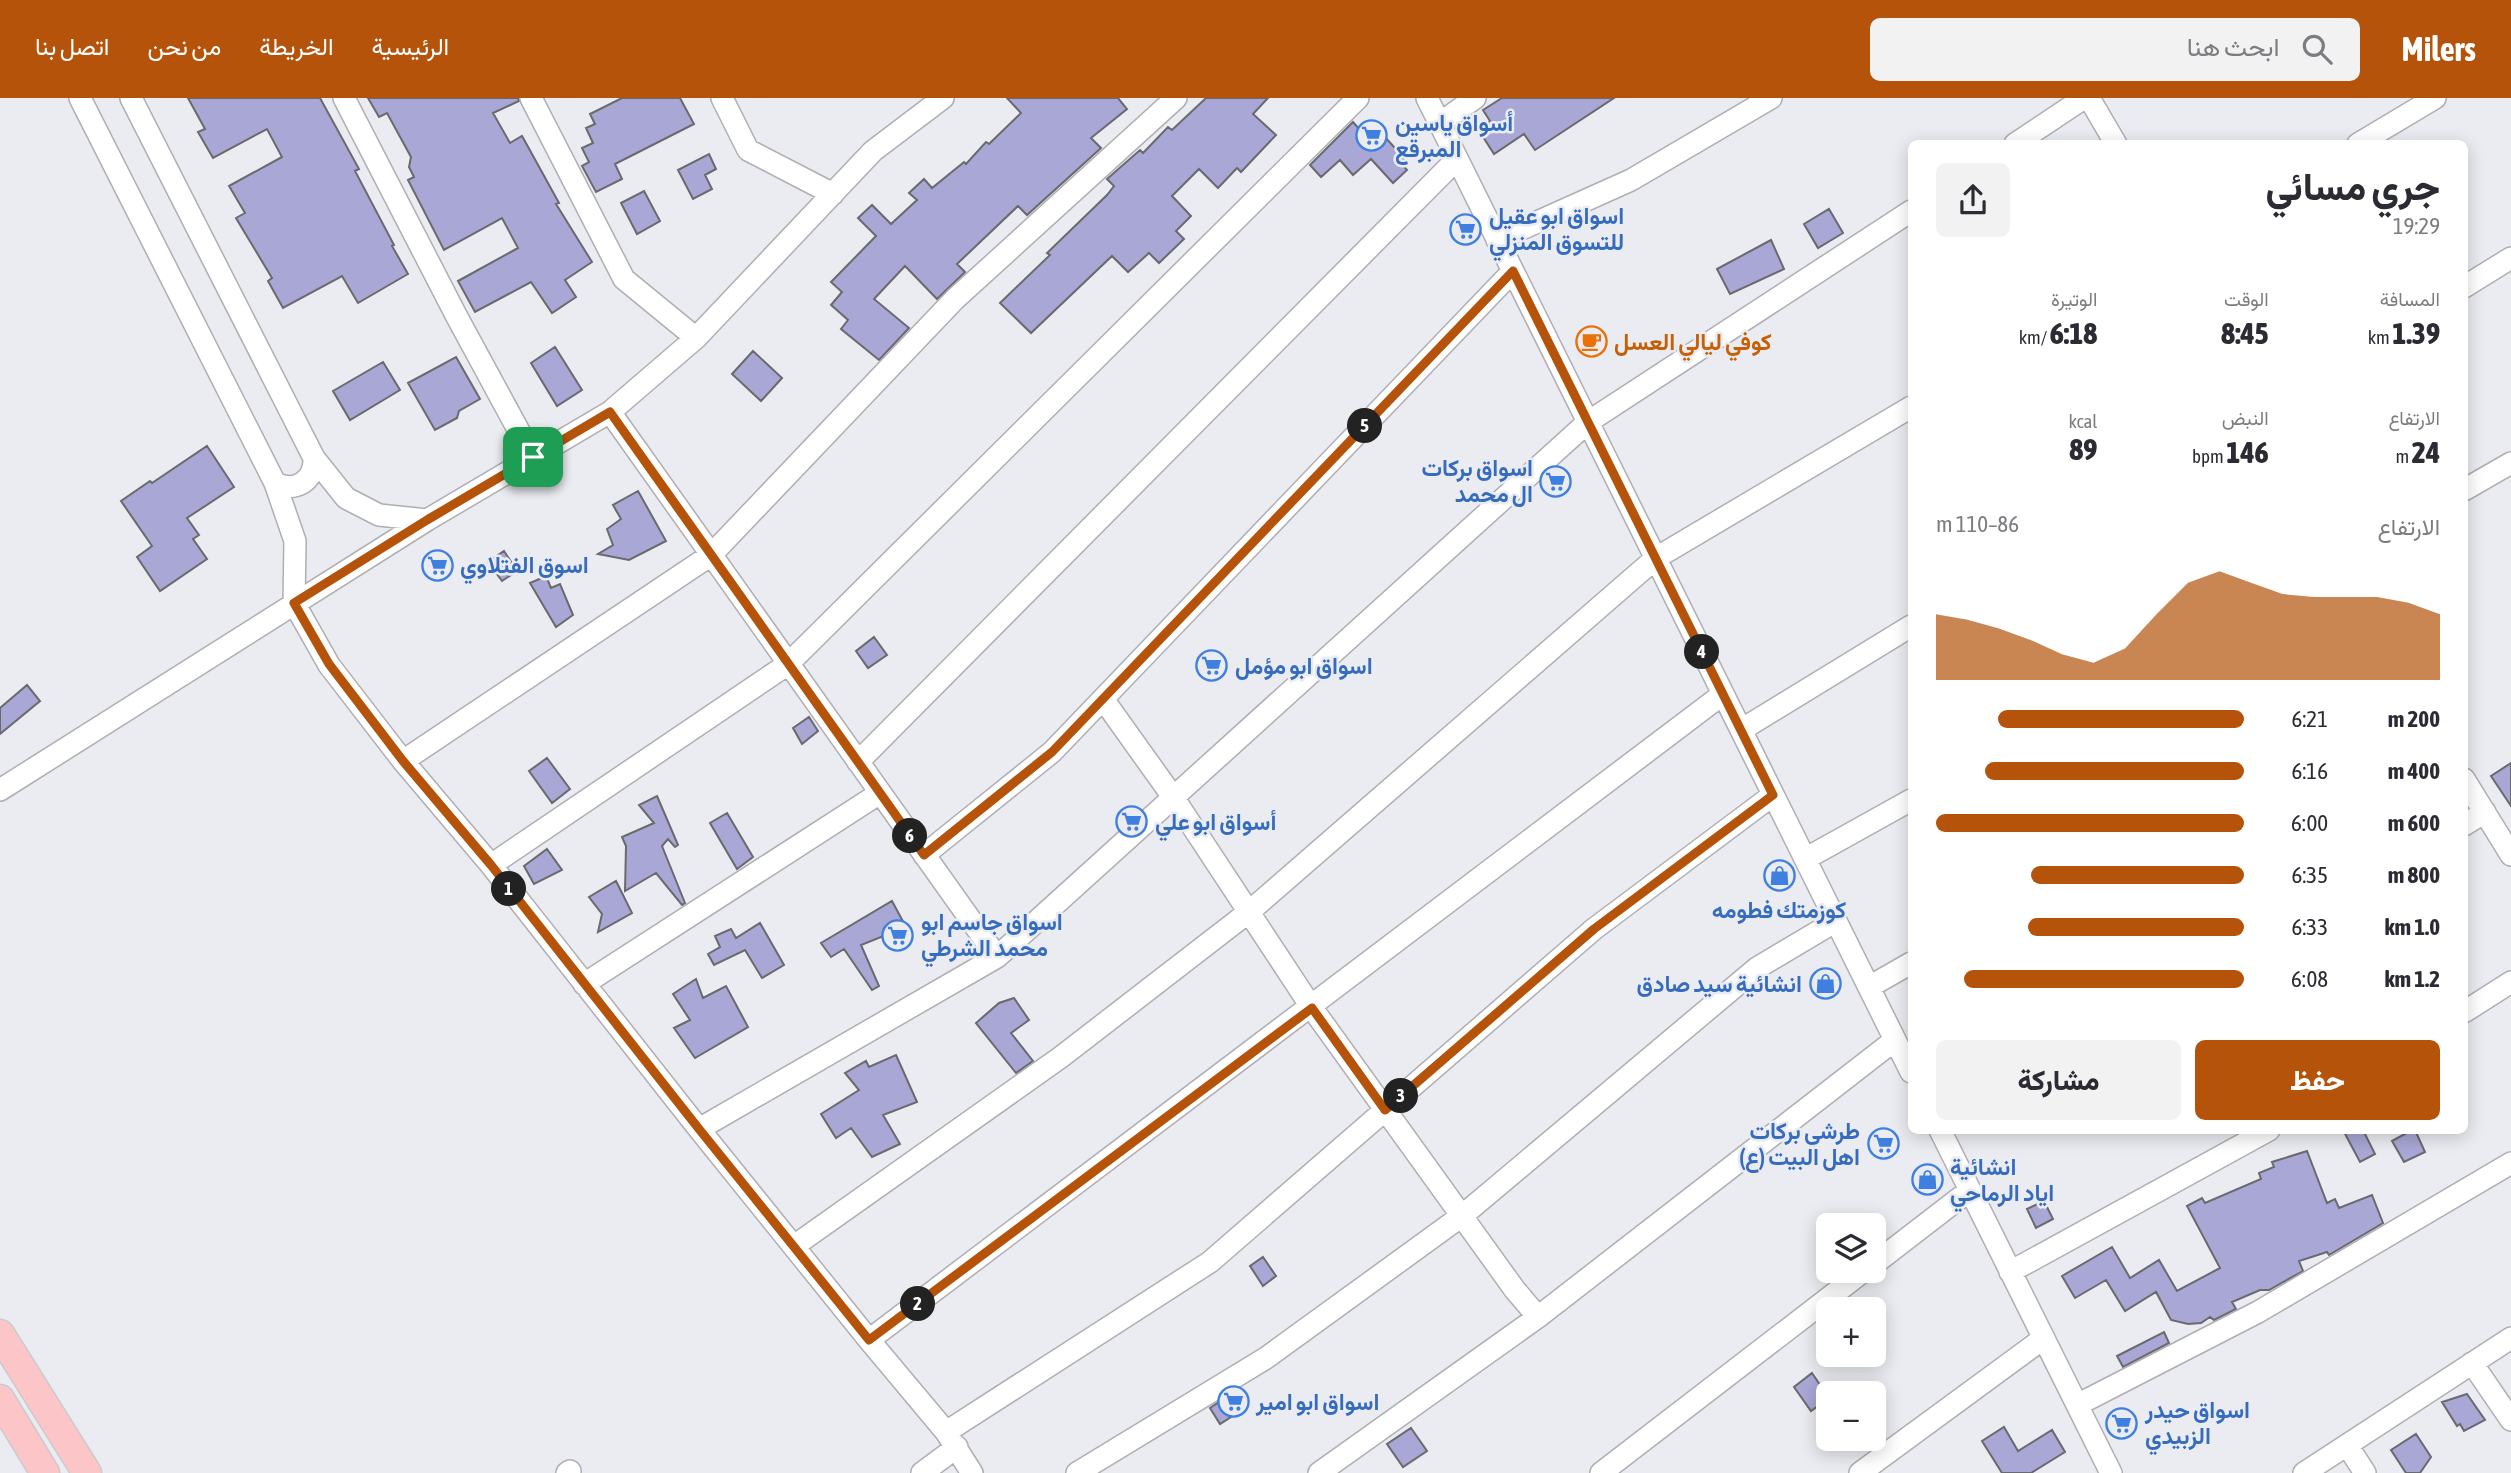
<!DOCTYPE html>
<html lang="ar">
<meta charset="utf-8">
<style>
:root{--surface:#fff;--page:#f2f2f3;--text:#2b2b33;--muted:#7c7c81;--accent:#b45309}
body{margin:0;font-family:"Asap Condensed",Vazirmatn,sans-serif;background:var(--page);color:var(--text);direction:rtl;height:100vh;display:flex;flex-direction:column;font-size:26px;white-space:nowrap}
*{box-sizing:border-box;margin:0}
p{font-size:23px;color:var(--muted)}
.icon{flex:none;width:38px;height:38px;fill:none;stroke:currentColor;stroke-width:2;stroke-linecap:round;stroke-linejoin:round}
.map{position:relative;flex:1;overflow:hidden;direction:ltr}
.drawer{position:absolute;left:1908px;top:42px;width:560px;height:994px;display:flex;flex-direction:column;background:var(--surface);border-radius:10px;box-shadow:0 4px 18px #0003;direction:rtl}
.drawer>*{flex:none}
.tools{position:absolute;left:1816px;top:1115px;display:grid;gap:14px}
.tools a{display:grid;place-items:center;width:70px;height:70px;border-radius:10px;background:var(--surface);box-shadow:0 4px 18px #0003;font-size:35px}
.pin{position:absolute;display:grid;place-items:center;width:60px;height:60px;color:#fff;margin:-30px;border-radius:14px;box-shadow:0 4px 10px #0006}
.km{position:absolute;width:35px;height:35px;margin:-18px;border-radius:50%;background:#222;color:#fff;font-size:19px;line-height:35px;text-align:center}
.round{display:grid;place-items:center;flex:none;width:74px;height:74px;border-radius:10px;background:var(--page)}
.summary{display:flex;align-items:center;justify-content:space-between;height:119px;padding:0 28px}
h1{font-size:38px;font-weight:800;line-height:52px}
.stats{display:grid;grid-template-columns:repeat(3,1fr);gap:10px;height:119px;padding:7px 28px}
.stats div{display:grid;align-content:center}
.stats b{font-size:30px;font-weight:800}
.stats small{font-size:19px;font-weight:400}
.stats p{font-size:19px}
.chart{height:196px;padding:14px 28px}
.chart p{display:flex;justify-content:space-between}
.chart svg{width:100%;height:126px;margin-top:7px;fill:var(--accent);opacity:.7}
.primary-button{display:flex;gap:14px;margin-top:auto;padding:14px 28px}
.primary-button a{flex:1;height:80px;border-radius:10px;background:var(--accent);color:#fff;font-size:28px;font-weight:800;line-height:80px;text-align:center}
.primary-button a+a{background:var(--page);color:var(--text)}
ul{padding:0 28px;list-style:none;font-size:23px}
li{display:grid;grid-template-columns:112px 84px 1fr;align-items:center;height:52px}
li i{height:18px;border-radius:9px;background:var(--accent)}
header{display:flex;align-items:center;gap:42px;box-sizing:border-box;height:98px;padding:0 35px;background:var(--accent);color:#fff}
header strong{font-size:33px}
nav{display:flex;gap:38px;margin-inline-start:auto;font-size:24px}
.search{width:490px;height:63px;background:var(--page);display:flex;align-items:center;gap:18px;box-sizing:border-box;padding:0 24px;border-radius:10px;color:var(--muted);font-size:26px}
.map>svg:first-child{display:block}
.building{fill:#a8a7d6;stroke:#69696e;stroke-width:2}
.lines{fill:none;stroke-linecap:round;stroke-linejoin:round}
.minor-casing{stroke:#aeaeb4;stroke-width:24}
.major-casing{stroke:#cacacb;stroke-width:31}
.minor{stroke:#fff;stroke-width:21}
.major{stroke:#fcc5c8;stroke-width:28}
.route-casing{stroke:#fff;stroke-width:14}
.route{stroke:#b45309;stroke-width:9}
.labels{text-anchor:middle;stroke-width:5;stroke-linejoin:round;paint-order:stroke}
.shop-label{font-size:23px;font-weight:bold;fill:#366cbe;stroke:#ebecf1;text-anchor:start}
.food-label{font-size:23px;font-weight:bold;fill:#c56008;stroke:#ebecf1;text-anchor:start}
</style>
<header>
<strong>Milers</strong>
<div class="search"><svg class="icon" aria-label="search" viewBox="0 0 24 24"><circle cx="10" cy="10" r="6"/><path d="M15 15l6 6"/></svg>ابحث هنا</div>
<nav><a>الرئيسية</a><a>الخريطة</a><a>من نحن</a><a>اتصل بنا</a></nav>
</header>
<div class="map">
<svg width="2511" height="1375" viewBox="0 0 2511 1375">
<rect width="100%" height="100%" fill="#ebecf1"/>
<path class="building" d="M188,0H320L359,71L355,73L394,147L392,148L408,176L358,205L342,178L283,210L268,183L272,180L236,120L245,115L229,88L282,59L267,31L213,60L198,34L205,31Z
M368,0H518L519,3L493,15L510,45L522,38L559,105L556,106L592,164L565,182L576,199L552,215L531,184L475,214L458,183L518,150L502,120L444,152L408,82L414,79L409,69L411,59L387,15L379,19Z
M622,0H680L694,26L615,66L622,81L596,94L582,68L589,64L582,50L593,45L586,30L595,26L590,16Z
M1007,0H1118L1127,11L1091,40L1101,50L1027,117L1018,108L957,166L965,174L937,201L905,168L874,201L909,230L879,262L841,231L848,222L831,207L842,194L831,184L876,138L858,120L872,107L891,126L917,102L909,95L924,81L932,90L964,64L966,66L986,44L989,46L1021,15Z
M1206,0H1268L1253,16L1276,37L1241,74L1237,70L1218,90L1199,71L1172,98L1191,118L1176,133L1184,141L1159,165L1149,155L1128,174L1112,158L1031,235L1000,205L1050,157L1047,155L1107,97L1114,88L1107,81L1140,52L1143,55L1168,29L1172,32Z
M1502,0H1614L1535,52L1524,36L1494,56L1478,31L1490,23L1483,12Z
M1353,24L1374,48L1384,38L1405,61L1401,65L1407,72L1393,85L1371,61L1353,77L1340,62L1321,79L1310,67Z
M709,56L716,71L705,77L712,91L693,101L678,72Z
M644,93L660,123L637,136L621,105Z
M1829,111L1843,135L1818,150L1804,126Z
M1771,142L1784,171L1730,196L1717,171Z
M555,249L582,292L557,308L531,265Z
M753,253L782,280L761,303L732,276Z
M456,259L480,301L459,313L457,320L435,332L408,285Z
M383,264L400,292L350,322L333,293Z
M207,348L234,389L187,420L199,437L193,441L207,461L160,493L137,459L152,448L121,403L150,383L152,385Z
M638,393L666,443L629,462L598,456L613,447L607,431L621,421L613,407Z
M504,453L517,473L502,483L488,464Z
M546,478L551,490L560,486L573,517L556,529L530,485Z
M874,539L887,557L868,570L856,553Z
M27,587L40,603L0,636V610Z
M809,619L818,633L802,646L793,630Z
M547,660L570,691L552,705L529,673Z
M2511,665V708L2491,678Z
M657,698L678,747L675,749L668,741L662,748L685,805L682,807L656,775L625,793L626,748L622,739L654,725L639,707Z
M727,715L753,759L737,771L710,725Z
M547,751L562,772L534,786L524,768Z
M616,783L632,815L598,834L602,816L589,799Z
M892,803L906,829L861,847L879,888L872,892L844,851L831,859L821,845Z
M760,825L784,867L762,880L745,852L714,867L708,856L720,849L715,838L731,831L736,840Z
M696,881L703,900L726,888L748,929L695,960L674,930L690,922L673,896Z
M1014,900L1029,922L1011,935L1033,963L1016,975L976,925L999,905Z
M896,957L917,1004L883,1017L900,1046L872,1059L851,1030L836,1040L821,1016L859,992L845,975L866,963L869,969Z
M2343,1032H2363L2375,1056L2360,1064Z
M2412,1032H2415L2425,1054L2404,1064L2392,1043Z
M2307,1053L2327,1105L2335,1101L2339,1110L2372,1097L2383,1125L2329,1157L2327,1154L2299,1163L2303,1173L2269,1192H2260L2232,1204L2236,1211L2214,1222L2210,1219L2201,1225L2188,1226L2171,1222L2156,1194L2125,1213L2106,1182L2075,1200L2062,1178L2112,1149L2130,1180L2159,1162L2177,1193L2220,1170L2187,1108L2202,1100L2205,1105L2261,1081L2259,1075L2274,1069L2272,1064Z
M2044,1103L2053,1121L2036,1130L2027,1111Z
M1263,1159L1276,1178L1263,1188L1250,1168Z
M2164,1234L2169,1245L2123,1269L2117,1258Z
M1812,1275L1829,1300L1811,1313L1794,1289Z
M1231,1296L1242,1312L1220,1326L1210,1310Z
M2467,1296L2485,1322L2464,1333L2460,1326L2457,1328L2442,1304Z
M2004,1329L2018,1353L2052,1332L2065,1354L2031,1375H2002L1982,1343Z
M1411,1330L1427,1353L1403,1369L1387,1346Z
M2416,1336L2431,1359L2420,1375H2406L2391,1352Z"/>
<g class="lines">
<defs>
<path id="minor" d="M80,0L275,385L295,443L294,505L329,567L403,663L491,767L699,1031L869,1242L946,1334L972,1375
M131,0L314,360L346,400L379,417L427,422
M344,0L457,219L533,359
M531,0L624,181L696,240
M722,0L748,52L833,96
M1427,0L1911,974
M2089,0L2116,46
M1439,26L1475,0
M2015,46L2084,0
M2358,46L2435,0
M1497,142L1631,82L1771,0
M2464,189L2511,160
M610,314L997,859L1588,324L1911,113
M275,385C295,395 315,383 314,360
M2464,392L2511,365
M1103,601L1173,699L1312,910L1515,1192L1538,1219L1895,942
M1741,632L1911,528
M403,663L711,457L955,201L1176,0
M858,664L1457,61
M2464,681L2511,757
M0,692L427,422L610,314L696,240L873,53L943,0
M2464,727L2485,714
M924,757L1052,654L1513,173
M1805,761L1911,702
M491,767L788,566L1358,0
M584,886L880,695
M1869,889L1911,865
M2464,914L2511,884
M699,1031L997,859
M1940,1032L2111,1375
M794,1148L1061,959L1250,813L1656,460L1911,309
M1874,1166L1970,1092
M2010,1174L2269,1032
M869,1242L1723,596
M2472,1265L2511,1322
M2077,1307L2258,1214L2511,1065
M946,1334L1210,1164L1594,831L1773,697
M2347,1347L2365,1375
M567,1375L570,1373
M922,1375L957,1349
M1077,1375L1266,1260L1463,1117L1757,870L1836,823
M1319,1375L1538,1219
M1601,1375L1865,1172
M1860,1375L2044,1240
M2304,1375L2511,1240"/>
<path id="major" d="M0,1236L87,1375
M0,1301L45,1375"/>
</defs>
<use href="#minor" class="minor-casing"/>
<use href="#major" class="major-casing"/>
<use href="#minor" class="minor"/>
<use href="#major" class="major"/>
</g>
<g class="lines">
<defs>
<path id="route" d="M1513,173L1773,697L1594,831L1385,1012L1312,910L869,1242L699,1031L491,767L403,663L329,566L294,505L427,422L610,314L924,757L1052,654Z"/>
</defs>
<use href="#route" class="route-casing"/>
<use href="#route" class="route"/>
</g>
<defs>
<symbol id="supermarket-ring" viewBox="-11 -11 22 22"><circle r="9.5" fill="#ebecf1" stroke="#3f7fe0" stroke-width="1.5"/><path d="M-6-5.5h2.5l.6 2H6L4.5 2H-2.5L-4.4-4H-6ZM-1.5 3.2a1.3 1.3 0 1 0 .1 0ZM3 3.2a1.3 1.3 0 1 0 .1 0Z" fill="#3f7fe0"/></symbol>
<symbol id="cafe-ring" viewBox="-11 -11 22 22"><circle r="9.5" fill="#ebecf1" stroke="#e8710a" stroke-width="1.5"/><path d="M-5.5-4.5H6V0H3Q3 3.5 0 3.5H-2.5Q-5.5 3.5-5.5 0ZM3-3.2v2h1.7v-2ZM-6 4.5H4V6H-6Z" fill="#e8710a"/></symbol>
<symbol id="shop-ring" viewBox="-11 -11 22 22"><circle r="9.5" fill="#ebecf1" stroke="#3f7fe0" stroke-width="1.5"/><path d="M-5-2.5h2.3a2.7 3.5 0 0 1 5.4 0H5L5.5 6h-11ZM-1.5-2.5h3a1.5 2.3 0 0 0-3 0Z" fill="#3f7fe0"/></symbol>
</defs>
<g fill-rule="evenodd">
<use href="#supermarket-ring" x="1354" y="20" width="35" height="35"/>
<use href="#supermarket-ring" x="1448" y="114" width="35" height="35"/>
<use href="#cafe-ring" x="1574" y="226" width="35" height="35"/>
<use href="#supermarket-ring" x="1538" y="366" width="35" height="35"/>
<use href="#supermarket-ring" x="420" y="450" width="35" height="35"/>
<use href="#supermarket-ring" x="1194" y="550" width="35" height="35"/>
<use href="#supermarket-ring" x="1114" y="706" width="35" height="35"/>
<use href="#shop-ring" x="1762" y="760" width="35" height="35"/>
<use href="#supermarket-ring" x="880" y="820" width="35" height="35"/>
<use href="#shop-ring" x="1808" y="868" width="35" height="35"/>
<use href="#supermarket-ring" x="1866" y="1028" width="35" height="35"/>
<use href="#shop-ring" x="1910" y="1064" width="35" height="35"/>
<use href="#supermarket-ring" x="1216" y="1286" width="35" height="35"/>
<use href="#supermarket-ring" x="2104" y="1308" width="35" height="35"/>
</g>
<g class="labels">
<g class="shop-label">
<text x="1395" y="33">أسواق ياسين<tspan x="1395" dy="26">المبرقع</tspan></text>
<text x="1489" y="126">اسواق ابو عقيل<tspan x="1489" dy="26">للتسوق المنزلي</tspan></text>
<text x="1533" y="378" text-anchor="end">اسواق بركات<tspan x="1533" dy="26">ال محمد</tspan></text>
<text x="460" y="475">اسوق الفتلاوي</text>
<text x="1235" y="576">اسواق ابو مؤمل</text>
<text x="1155" y="732">أسواق ابو علي</text>
<text x="1779" y="820" text-anchor="middle">كوزمتك فطومه</text>
<text x="921" y="832">اسواق جاسم ابو<tspan x="921" dy="26">محمد الشرطي</tspan></text>
<text x="1802" y="894" text-anchor="end">انشائية سيد صادق</text>
<text x="1860" y="1041" text-anchor="end">طرشي بركات<tspan x="1860" dy="26">اهل البيت (ع)</tspan></text>
<text x="1950" y="1077">انشائية<tspan x="1950" dy="26">اياد الرماحي</tspan></text>
<text x="1256" y="1312">اسواق ابو امير</text>
<text x="2145" y="1320">اسواق حيدر<tspan x="2145" dy="26">الزبيدي</tspan></text>
</g>
<g class="food-label">
<text x="1614" y="252">كوفي ليالي العسل</text>
</g>
</g>
</svg>
<div class="tools">
<a><svg class="icon" aria-label="layers" viewBox="0 0 24 24"><path d="M12 4l9 5-9 5-9-5zM3 14l9 5 9-5"/></svg></a>
<a>+</a>
<a>−</a>
</div>
<div class="pin" style="left:533px;top:359px;background:#1e9e55"><svg class="icon" aria-label="arrive" viewBox="0 0 24 24"><path d="M6 21V4h12l-3 4 3 4H6"/></svg></div>
<b class="km" style="left:509px;top:791px">1</b>
<b class="km" style="left:918px;top:1206px">2</b>
<b class="km" style="left:1401px;top:998px">3</b>
<b class="km" style="left:1702px;top:554px">4</b>
<b class="km" style="left:1365px;top:328px">5</b>
<b class="km" style="left:910px;top:738px">6</b>
<section class="drawer">
<div class="summary"><div><h1>جري مسائي</h1><p>19:29</p></div><a class="round"><svg class="icon" aria-label="share" viewBox="0 0 24 24"><path d="M12 15V3M7 8l5-5 5 5M5 13v7h14v-7"/></svg></a></div>
<div class="stats">
<div><p>المسافة</p><b>1.39<small> km</small></b></div>
<div><p>الوقت</p><b>8:45</b></div>
<div><p>الوتيرة</p><b>6:18<small> /km</small></b></div>
</div>
<div class="stats">
<div><p>الارتفاع</p><b>24<small> m</small></b></div>
<div><p>النبض</p><b>146<small> bpm</small></b></div>
<div><p>kcal</p><b>89</b></div>
</div>
<div class="chart"><p><span>الارتفاع</span>86–110 m</p>
<svg viewBox="0 0 160 44" preserveAspectRatio="none"><path d="M0 44V21L10 23L20 26L30 30L40 35L50 38L60 33L70 21L80 10L90 6L100 10L110 14L120 15L130 15L140 15L150 17L160 21V44z"/></svg>
</div>
<ul>
<li><b>200 m</b>6:21<i style="width:80%"></i></li>
<li><b>400 m</b>6:16<i style="width:84%"></i></li>
<li><b>600 m</b>6:00<i style="width:100%"></i></li>
<li><b>800 m</b>6:35<i style="width:69%"></i></li>
<li><b>1.0 km</b>6:33<i style="width:70%"></i></li>
<li><b>1.2 km</b>6:08<i style="width:91%"></i></li>
</ul>
<div class="primary-button"><a>حفظ</a><a>مشاركة</a></div>
</section>
</div>
